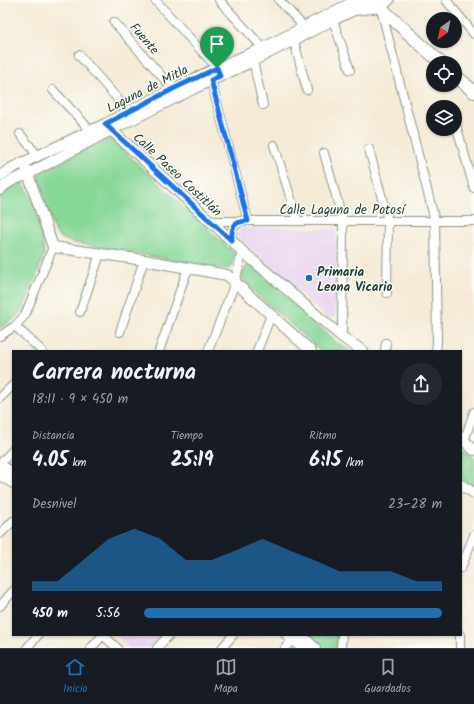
<!DOCTYPE html>
<html lang="es">
<meta charset="utf-8">
<style>
:root{--surface:#171b24;--page:#242831;--text:#f1f3f6;--muted:#9ea1a6;--line:#363941;--accent:#1f6fb2}
body{margin:0;font-family:Kalam,sans-serif;background:var(--page);color:var(--text);height:100vh;display:flex;flex-direction:column;font-size:15px;white-space:nowrap}
*{box-sizing:border-box;margin:0}
p{font-size:13px;color:var(--muted)}
.icon{flex:none;width:22px;height:22px;fill:none;stroke:currentColor;stroke-width:2;stroke-linecap:round;stroke-linejoin:round}
.map{position:relative;flex:1;overflow:hidden}
.details{position:absolute;left:12px;top:350px;width:450px;height:286px;display:flex;flex-direction:column;background:var(--surface);border-radius:0px;box-shadow:0 1px 3px #0004}
.details>*{flex:none}
.needle{width:26px;rotate:213deg}
.tools{position:absolute;left:426px;top:12px;display:grid;gap:8px}
.tools a{display:grid;place-items:center;width:36px;height:36px;border-radius:50%;background:var(--surface);box-shadow:0 1px 3px #0004;font-size:20px}
.pin{position:absolute;display:grid;place-items:center;width:34px;height:34px;color:#fff;margin:-41px -17px;border-radius:50% 50% 50% 0;rotate:-45deg;box-shadow:0 0 4px #0007}
.pin .icon{rotate:45deg}
.round{display:grid;place-items:center;flex:none;width:42px;height:42px;border-radius:21px;background:var(--page)}
.overview{display:flex;align-items:center;justify-content:space-between;height:68px;padding:0 20px}
h1{font-size:22px;font-weight:600;line-height:30px}
.metrics{display:grid;grid-template-columns:repeat(3,1fr);gap:6px;height:68px;padding:4px 20px}
.metrics div{display:grid;align-content:center}
.metrics b{font-size:20px;font-weight:600}
.metrics small{font-size:11px;font-weight:400}
.metrics p{font-size:11px}
.chart{height:112px;padding:8px 20px}
.chart p{display:flex;justify-content:space-between}
.chart svg{width:100%;height:72px;margin-top:4px;fill:var(--accent);opacity:.7}
ul{padding:0 20px;list-style:none;font-size:13px}
li{display:grid;grid-template-columns:64px 48px 1fr;align-items:center;height:30px}
li i{height:10px;border-radius:5px;background:var(--accent)}
.dock{display:flex;justify-content:space-around;align-items:center;height:56px;border-top:1px solid var(--line);background:var(--surface);font-size:11px;color:var(--muted)}
.dock a{display:grid;justify-items:center;gap:2px}
.dock .on{color:var(--accent)}
.map>svg:first-child{display:block}
.built{fill:#e7d2ef}
.green{fill:#87d797;stroke:#538a66}
.lines{fill:none;stroke-linecap:round;stroke-linejoin:round}
.minor-casing{stroke:#8a9486;stroke-width:10}
.tertiary-casing{stroke:#8a9486;stroke-width:12}
.secondary-casing{stroke:#8a9486;stroke-width:14}
.minor{stroke:#fff;stroke-width:8}
.tertiary{stroke:#fff;stroke-width:10}
.secondary{stroke:#fff;stroke-width:12}
.route-casing{stroke:#fff;stroke-width:8}
.route{stroke:#1a73e8;stroke-width:5}
.poi-dot{fill:#1f6fb2;stroke:#fdfcf7;stroke-width:1.5}
.labels{text-anchor:middle;stroke-width:3;stroke-linejoin:round;paint-order:stroke}
.street-label{font-size:13px;fill:#1f3d34;stroke:#fdfcf7}
.poi-label{font-size:13px;font-weight:bold;fill:#1f3d34;stroke:#fdfcf7;text-anchor:start}
</style>
<div class="map">
<svg width="474" height="648" viewBox="0 0 474 648">
<rect width="100%" height="100%" fill="#fdfcf7"/>
<filter id="ink" filterUnits="userSpaceOnUse"><feTurbulence type="fractalNoise" baseFrequency=".025" numOctaves="2"/><feDisplacementMap in="SourceGraphic" scale="8" xChannelSelector="R" yChannelSelector="G"/><feConvolveMatrix kernelMatrix="1 2 1 2 8 2 1 2 1" color-interpolation-filters="sRGB"/></filter>
<filter id="wash" filterUnits="userSpaceOnUse"><feTurbulence type="fractalNoise" baseFrequency=".012" numOctaves="4" result="noise"/><feDisplacementMap in="SourceGraphic" scale="16" xChannelSelector="R" yChannelSelector="G"/><feGaussianBlur stdDeviation="0.9" result="paint"/><feColorMatrix in="noise" values="0 0 0 0 0 0 0 0 0 0 0 0 0 0 0 0 0 1.4 0 .05"/><feComposite in="paint" operator="in"/></filter>
<g filter="url(#wash)">
<rect width="100%" height="100%" fill="#f5ebd7"/>
<path class="built" d="M245,227L336,229V316L328,319L240,239L237,235L240,229Z
M116,635H161L149,648H130Z"/>
<path class="green" d="M107,139H111L234,253L235,256L231,268L224,269L70,242L59,237L53,227L39,179L40,172Z
M18,182L24,184L33,200L42,235L44,255L24,307L18,315L13,320L0,328V198L10,187Z
M250,264L335,341L351,351H321L245,284C241,277 242,268 250,264Z
M461,445L474,457V487L471,486L461,477Z
M310,635H340L336,648H323Z"/>
</g>
<g filter="url(#ink)">
<g class="lines">
<defs>
<path id="minor" d="M155,0L217,68L219,74
M219,0L263,48
M279,0L304,27
M446,0L474,34
M381,9L435,221L437,343L436,351
M333,20L350,70
M114,22L173,89
M294,41L307,90
M79,55L129,112
M253,61L263,105
M209,75L211,80L248,221
M53,90L90,130
M455,121L474,188
M20,134L38,156
M274,145L298,221
M369,149L388,221L387,293
M324,153L343,221L342,337
M210,221H474
M232,241C231,229 231,228 241,221
M80,312L100,254
M15,326L42,351
M120,332L144,260
M0,336L15,326L25,315L53,247
M159,351L188,268
M208,351L235,283L242,251
M257,351L271,315
M385,351L386,343
M0,398L13,385
M464,441L474,412
M0,464L13,450
M0,534L13,521
M461,568L474,535
M0,606L13,591
M103,635L117,648
M460,635V648
M27,648L38,635
M91,648L103,635
M157,648L169,635
M222,648L233,635
M285,648L293,640
M341,648L342,635"/>
<path id="tertiary" d="M107,126L232,241L242,251L342,337L363,351
M26,168L53,247L144,260L227,275L311,351
M0,176L12,168L105,124L173,89L217,68L263,48L349,4L364,3
M0,190C8,181 17,178 28,174L111,130L197,87L253,61L333,20L354,10L380,7L389,0
M461,438L474,450
M0,465L13,473
M0,475L13,483
M461,485L474,493
M287,635L302,648
M301,635L315,648"/>
<path id="secondary" d="M372,0L441,63
M455,75L474,92"/>
</defs>
<use href="#minor" class="minor-casing"/>
<use href="#tertiary" class="tertiary-casing"/>
<use href="#secondary" class="secondary-casing"/>
<use href="#minor" class="minor"/>
<use href="#tertiary" class="tertiary"/>
<use href="#secondary" class="secondary"/>
</g>
</g>
<g class="lines" filter="url(#ink)">
<defs>
<path id="route" d="M217,68L220,76L211,80L248,221C233,221 231,228 232,241L105,124L173,89Z"/>
</defs>
<use href="#route" class="route-casing"/>
<use href="#route" class="route"/>
</g>
<circle class="poi-dot" cx="309" cy="278" r="4"/>
<g class="labels">
<g class="street-label">
<text transform="translate(145 38) rotate(49)" y="5">Fuente</text>
<text transform="translate(147 88) rotate(-27)" y="5">Laguna de Mitla</text>
<text transform="translate(178 174) rotate(43)" y="5">Calle Paseo Costitlán</text>
<text x="342" y="214">Calle Laguna de Potosí</text>
</g>
<g class="poi-label">
<text x="317" y="276">Primaria<tspan x="317" dy="15">Leona Vicario</tspan></text>
</g>
</g>
</svg>
<div class="tools">
<a><svg class="needle" viewBox="-14 -14 28 28"><path d="M0-13l5 13h-10z" fill="#e53935"/><path d="M0 13l5-13h-10z" fill="#9ea1a6"/></svg></a>
<a><svg class="icon" aria-label="locate" viewBox="0 0 24 24"><circle cx="12" cy="12" r="6"/><path d="M12 2v4M12 18v4M2 12h4M18 12h4"/></svg></a>
<a><svg class="icon" aria-label="layers" viewBox="0 0 24 24"><path d="M12 4l9 5-9 5-9-5zM3 14l9 5 9-5"/></svg></a>
</div>
<div class="pin" style="left:217px;top:68px;background:#1e9e55"><svg class="icon" aria-label="arrive" viewBox="0 0 24 24"><path d="M6 21V4h12l-3 4 3 4H6"/></svg></div>
<section class="details">
<div class="overview"><div><h1>Carrera nocturna</h1><p>18:11 · 9 × 450 m</p></div><a class="round"><svg class="icon" aria-label="share" viewBox="0 0 24 24"><path d="M12 15V3M7 8l5-5 5 5M5 13v7h14v-7"/></svg></a></div>
<div class="metrics">
<div><p>Distancia</p><b>4.05<small> km</small></b></div>
<div><p>Tiempo</p><b>25:19</b></div>
<div><p>Ritmo</p><b>6:15<small> /km</small></b></div>
</div>
<div class="chart"><p><span>Desnivel</span>23–28 m</p>
<svg viewBox="0 0 160 44" preserveAspectRatio="none"><path d="M0 44V38L10 38L20 25L30 12L40 6L50 12L60 25L70 25L80 19L90 12L100 19L110 25L120 32L130 32L140 32L150 38L160 38V44z"/></svg>
</div>
<ul>
<li><b>450 m</b>5:56<i style="width:100%"></i></li>
</ul>
</section>
</div>
<nav class="dock">
<a class="on"><svg class="icon" aria-label="home" viewBox="0 0 24 24"><path d="M3 11l9-7 9 7M6 9v11h12V9"/></svg>Inicio</a>
<a><svg class="icon" aria-label="map" viewBox="0 0 24 24"><path d="M3 6l6-2 6 2 6-2v14l-6 2-6-2-6 2zM9 4v14M15 6v14"/></svg>Mapa</a>
<a><svg class="icon" aria-label="saved" viewBox="0 0 24 24"><path d="M7 4h10v16l-5-4-5 4z"/></svg>Guardados</a>
</nav>
